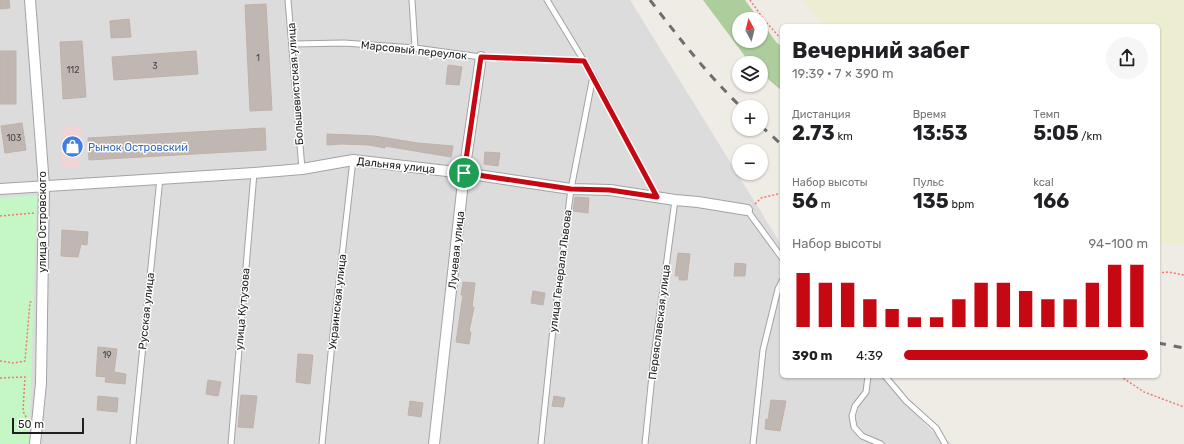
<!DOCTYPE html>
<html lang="ru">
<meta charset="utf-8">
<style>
:root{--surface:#fff;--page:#f6f6f6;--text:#202124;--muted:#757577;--accent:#c60813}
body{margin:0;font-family:Rubik,sans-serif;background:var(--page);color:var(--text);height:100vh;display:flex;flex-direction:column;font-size:15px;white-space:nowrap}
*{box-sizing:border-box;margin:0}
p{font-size:13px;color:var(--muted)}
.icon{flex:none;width:22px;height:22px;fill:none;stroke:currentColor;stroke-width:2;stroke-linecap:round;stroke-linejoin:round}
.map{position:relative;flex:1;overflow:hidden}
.sheet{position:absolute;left:780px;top:24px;width:380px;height:354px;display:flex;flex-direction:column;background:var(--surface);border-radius:6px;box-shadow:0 1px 3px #0004}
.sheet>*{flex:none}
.needle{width:26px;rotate:353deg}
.controls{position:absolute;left:732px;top:12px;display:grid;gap:8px}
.controls a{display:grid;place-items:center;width:36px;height:36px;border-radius:50%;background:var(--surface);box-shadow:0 1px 3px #0004;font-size:20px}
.scale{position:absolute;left:12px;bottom:10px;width:72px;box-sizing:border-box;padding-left:4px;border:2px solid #1f1f1f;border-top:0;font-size:11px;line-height:14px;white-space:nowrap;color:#1f1f1f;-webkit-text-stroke:3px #fff;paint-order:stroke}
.pin{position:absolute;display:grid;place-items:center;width:34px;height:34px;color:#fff;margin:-17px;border:2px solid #fff;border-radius:50%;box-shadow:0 1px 4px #0007}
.round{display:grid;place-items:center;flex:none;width:42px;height:42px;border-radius:21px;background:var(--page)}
.overview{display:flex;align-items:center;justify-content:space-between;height:68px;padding:0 12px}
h1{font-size:22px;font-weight:700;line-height:30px}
.stats{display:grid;grid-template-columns:repeat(3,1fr);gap:6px;height:68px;padding:4px 12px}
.stats div{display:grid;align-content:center}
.stats b{font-size:20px;font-weight:700}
.stats small{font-size:11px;font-weight:400}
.stats p{font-size:11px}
.chart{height:112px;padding:8px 12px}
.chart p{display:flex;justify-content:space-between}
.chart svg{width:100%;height:72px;margin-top:4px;stroke:var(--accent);stroke-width:6}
ul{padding:0 12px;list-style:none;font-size:13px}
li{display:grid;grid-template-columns:64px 48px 1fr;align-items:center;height:30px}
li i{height:10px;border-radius:5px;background:var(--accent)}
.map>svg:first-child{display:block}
.residential{fill:#dddcdc}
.commercial{fill:#efd5d6}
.farmland{fill:#ededd1}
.forest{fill:#adcd9c}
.park{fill:#c4f7c5}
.building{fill:#c0b7b2;stroke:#c0b1a8}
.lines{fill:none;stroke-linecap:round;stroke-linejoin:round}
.lane-casing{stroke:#a3a3a3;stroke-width:7}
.street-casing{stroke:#a3a3a3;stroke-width:12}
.path{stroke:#f57771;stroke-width:1.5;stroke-dasharray:2 2;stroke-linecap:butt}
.lane{stroke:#fff;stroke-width:5}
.street{stroke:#fff;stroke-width:10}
.rail{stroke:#6d6d6d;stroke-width:3;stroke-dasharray:8 8;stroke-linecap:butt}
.route-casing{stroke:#fff;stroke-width:8}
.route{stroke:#c60813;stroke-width:5}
.labels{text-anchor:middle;stroke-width:3;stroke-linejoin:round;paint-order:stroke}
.number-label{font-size:9px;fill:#474544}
.street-label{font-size:11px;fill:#1f1f1f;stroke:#fff}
.shop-label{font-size:11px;fill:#366cbe;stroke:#fff;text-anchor:start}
</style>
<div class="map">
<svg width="1184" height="444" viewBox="0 0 1184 444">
<rect width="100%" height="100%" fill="#efebe5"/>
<path class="residential" d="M0,0H630L782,246V376H881L930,429L952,444H0Z"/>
<path class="commercial" d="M63,126L82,127L80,168L61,167Z"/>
<path class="farmland" d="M804,0H1184V243H1158V26H826L813,13Z"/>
<path class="forest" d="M703,0H745L759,19H739V41H761V21L776,42L782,47V91L761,73V63H750Z"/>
<path class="park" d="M37,195L29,444H0V198Z"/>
<path class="building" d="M0,0H9L10,8L0,9Z
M266,4L272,110L250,111L245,5Z
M129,19L131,37L111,38L110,21Z
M82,41L86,97L63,99L60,42Z
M0,51H16V104H0Z
M196,51L198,74L114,80L112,57Z
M448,65L462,67L459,85L446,84Z
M22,123L26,150L5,153L1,126Z
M265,128L266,150L89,160L88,138Z
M327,134L374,136L418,143L453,146L451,157L385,146V148L369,145L341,144L327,145Z
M485,152L500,153L498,166L484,164Z
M575,197L589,198L588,213L573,211Z
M62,230L88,232L87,245L81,244L78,257L61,256Z
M678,253L690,254L687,280H679V276H675Z
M735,263L746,264L745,276H734Z
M463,282L475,283L472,307H474L469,332H471L469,344L456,342L463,295H461Z
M533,291L545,293L543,305L531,303Z
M98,347L117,349L114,372L126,374L125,384L105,382L106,377L96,376Z
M298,354L313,355L310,384L296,382Z
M208,380L221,382L218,396L206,394Z
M241,395L257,396L253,428L238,427Z
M98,396L118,398L117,412L97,410Z
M554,396L565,398L563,407L552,406Z
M771,400L786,401L780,431L765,429L766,419L768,420Z
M410,401L423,403L421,417L408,415Z"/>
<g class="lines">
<defs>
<path id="lane" d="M288,0L302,169
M412,0L415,48
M547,0L593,76L656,196
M293,44L344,43L415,48L481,57L584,61
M747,210L782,258
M868,376L866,392L855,406L852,416L854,427L862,436L881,444
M885,376L906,401L936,428L945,444
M133,444L160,178
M231,444L254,173
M322,444L332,343L353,160
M541,444L552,338L571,189L593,76
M645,444L654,356L675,200
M753,444L763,350L778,289L782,281"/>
<path id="street" d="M30,0L44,186L41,383L35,444
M0,189L254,173L302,169L353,160L464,173L571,189L610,190L675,200L698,202L747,210
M434,444L464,173L481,57"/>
</defs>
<use href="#lane" class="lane-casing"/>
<use href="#street" class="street-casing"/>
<path class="path" d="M750,0L765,21L782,40
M755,204L761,198L782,193
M0,216L34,213
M1158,273L1168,272L1184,275
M0,361L14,363L25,361L30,302H32
M1120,376L1144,392L1184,407
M0,378L25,377L23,411L27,419"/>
<use href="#lane" class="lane"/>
<use href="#street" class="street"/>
<path class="rail" d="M650,0C679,38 707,74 741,107
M761,126L782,145
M1158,343L1184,348"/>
</g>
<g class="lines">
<defs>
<path id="route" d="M481,57L584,61L657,197L610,190L571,189L464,173Z"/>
</defs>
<use href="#route" class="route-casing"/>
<use href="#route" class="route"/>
</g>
<defs>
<symbol id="shop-disc" viewBox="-11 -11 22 22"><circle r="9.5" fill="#3f7fe0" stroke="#fff"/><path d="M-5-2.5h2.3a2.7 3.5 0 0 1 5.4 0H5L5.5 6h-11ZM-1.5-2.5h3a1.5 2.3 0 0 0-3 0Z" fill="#fff"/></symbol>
</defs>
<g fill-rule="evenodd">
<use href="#shop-disc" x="60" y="134" width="25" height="25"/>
</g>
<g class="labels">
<g class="number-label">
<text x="258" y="61">1</text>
<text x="155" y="69">3</text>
<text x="73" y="73">112</text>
<text x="14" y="141">103</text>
<text x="107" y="358">19</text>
</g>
<g class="street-label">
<text transform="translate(414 50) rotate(6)" y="4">Марсовый переулок</text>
<text transform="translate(295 84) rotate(-94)" y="4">Большевистская улица</text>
<text transform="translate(396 165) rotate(6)" y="4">Дальняя улица</text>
<text transform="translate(42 222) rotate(-90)" y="4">улица Островского</text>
<text transform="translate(456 250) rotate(-84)" y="4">Лучевая улица</text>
<text transform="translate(560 271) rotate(-83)" y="4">улица Генерала Львова</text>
<text transform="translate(337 302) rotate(-84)" y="4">Украинская улица</text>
<text transform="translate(242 309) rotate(-85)" y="4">улица Кутузова</text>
<text transform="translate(146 311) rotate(-84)" y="4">Русская улица</text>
<text transform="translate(659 322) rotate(-83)" y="4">Переяславская улица</text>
</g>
<g class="shop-label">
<text x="88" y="151">Рынок Островский</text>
</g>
</g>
</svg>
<div class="controls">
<a><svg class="needle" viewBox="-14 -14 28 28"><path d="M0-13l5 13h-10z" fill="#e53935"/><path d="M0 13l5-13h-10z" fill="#757577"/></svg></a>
<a><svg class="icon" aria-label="layers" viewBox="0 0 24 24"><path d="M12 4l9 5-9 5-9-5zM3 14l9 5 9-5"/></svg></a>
<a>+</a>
<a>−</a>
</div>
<div class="scale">50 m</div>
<div class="pin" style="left:464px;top:173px;background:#1e9e55"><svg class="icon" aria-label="arrive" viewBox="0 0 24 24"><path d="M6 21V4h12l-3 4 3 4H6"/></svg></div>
<section class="sheet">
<div class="overview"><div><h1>Вечерний забег</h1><p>19:39 · 7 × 390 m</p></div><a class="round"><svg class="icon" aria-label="share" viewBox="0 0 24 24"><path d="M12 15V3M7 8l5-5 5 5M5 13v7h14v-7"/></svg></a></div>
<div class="stats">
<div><p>Дистанция</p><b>2.73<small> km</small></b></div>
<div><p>Время</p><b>13:53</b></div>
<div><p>Темп</p><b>5:05<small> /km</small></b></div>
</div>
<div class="stats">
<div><p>Набор высоты</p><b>56<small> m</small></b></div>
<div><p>Пульс</p><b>135<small> bpm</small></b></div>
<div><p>kcal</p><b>166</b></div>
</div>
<div class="chart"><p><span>Набор высоты</span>94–100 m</p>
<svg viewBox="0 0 160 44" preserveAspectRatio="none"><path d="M5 44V11M15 44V17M25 44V17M35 44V27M45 44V33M55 44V38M65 44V38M75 44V27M85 44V17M95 44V17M105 44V22M115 44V27M125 44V27M135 44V17M145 44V6M155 44V6"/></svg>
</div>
<ul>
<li><b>390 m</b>4:39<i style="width:100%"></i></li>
</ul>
</section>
</div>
